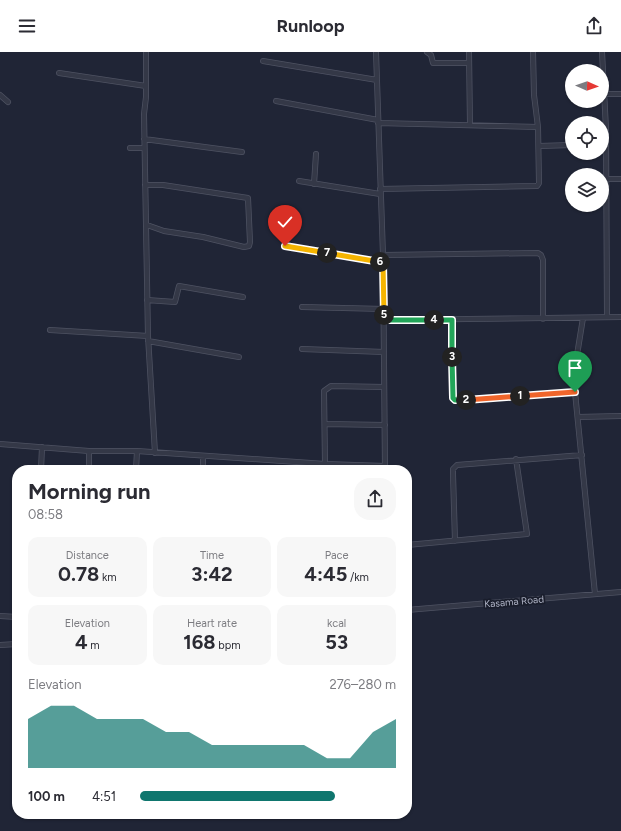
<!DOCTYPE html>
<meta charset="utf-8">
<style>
:root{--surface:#fff;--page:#f7f7f7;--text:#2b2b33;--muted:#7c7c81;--accent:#0f766e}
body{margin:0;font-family:Figtree,sans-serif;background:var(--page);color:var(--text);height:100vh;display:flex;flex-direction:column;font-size:15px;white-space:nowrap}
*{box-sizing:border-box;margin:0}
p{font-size:13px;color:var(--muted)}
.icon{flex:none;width:22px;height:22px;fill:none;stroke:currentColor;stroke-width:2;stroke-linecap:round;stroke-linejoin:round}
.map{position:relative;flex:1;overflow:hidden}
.drawer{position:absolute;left:12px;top:413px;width:400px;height:354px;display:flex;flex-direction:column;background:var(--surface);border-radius:16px;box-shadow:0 1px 3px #0004}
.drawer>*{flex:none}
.needle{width:26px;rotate:92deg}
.controls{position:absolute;left:565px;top:12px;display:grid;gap:8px}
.controls a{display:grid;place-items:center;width:44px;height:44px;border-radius:50%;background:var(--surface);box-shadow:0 1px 3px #0004;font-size:20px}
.pin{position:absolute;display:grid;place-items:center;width:34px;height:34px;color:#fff;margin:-41px -17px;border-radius:50% 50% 50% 0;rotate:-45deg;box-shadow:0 0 4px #0007}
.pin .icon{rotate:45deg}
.km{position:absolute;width:20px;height:20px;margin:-10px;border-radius:50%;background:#222;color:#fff;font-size:11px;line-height:20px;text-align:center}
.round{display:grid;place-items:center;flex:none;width:42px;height:42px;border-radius:16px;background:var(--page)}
.head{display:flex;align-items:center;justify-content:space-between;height:68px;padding:0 16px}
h1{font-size:22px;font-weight:700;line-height:30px}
.figures{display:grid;grid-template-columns:repeat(3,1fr);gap:6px;height:68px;padding:4px 16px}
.figures div{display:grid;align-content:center;border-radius:10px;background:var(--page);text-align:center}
.figures b{font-size:20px;font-weight:700}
.figures small{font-size:11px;font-weight:400}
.figures p{font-size:11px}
.chart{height:112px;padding:8px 16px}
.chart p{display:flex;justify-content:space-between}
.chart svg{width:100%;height:72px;margin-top:4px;fill:var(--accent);opacity:.7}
ul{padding:0 16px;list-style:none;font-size:13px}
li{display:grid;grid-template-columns:64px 48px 1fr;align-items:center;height:30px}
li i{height:10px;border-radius:5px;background:var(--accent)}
header{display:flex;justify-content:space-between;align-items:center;height:52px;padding:0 16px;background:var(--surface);font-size:18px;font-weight:700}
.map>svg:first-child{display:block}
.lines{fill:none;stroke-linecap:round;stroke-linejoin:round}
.minor-casing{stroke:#4e5262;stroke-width:6}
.minor{stroke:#343847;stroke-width:4.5}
.split-1-casing{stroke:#fff;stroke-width:8}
.split-2-casing{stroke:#fff;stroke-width:8}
.split-3-casing{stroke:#fff;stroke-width:8}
.split-4-casing{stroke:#fff;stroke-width:8}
.split-5-casing{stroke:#fff;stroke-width:8}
.split-6-casing{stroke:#fff;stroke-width:8}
.split-7-casing{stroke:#fff;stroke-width:8}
.split-8-casing{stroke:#fff;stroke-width:8}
.split-1{stroke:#f0652b;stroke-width:5}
.split-2{stroke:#f0652b;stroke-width:5}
.split-3{stroke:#22a559;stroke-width:5}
.split-4{stroke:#22a559;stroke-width:5}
.split-5{stroke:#22a559;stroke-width:5}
.split-6{stroke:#f5b400;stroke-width:5}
.split-7{stroke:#f5b400;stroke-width:5}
.split-8{stroke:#f5b400;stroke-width:5}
.labels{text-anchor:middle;stroke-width:3.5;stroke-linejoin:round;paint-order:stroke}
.street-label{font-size:10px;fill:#aeb2c4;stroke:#191d2b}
</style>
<header><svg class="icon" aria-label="menu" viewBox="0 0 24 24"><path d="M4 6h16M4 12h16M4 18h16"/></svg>Runloop<svg class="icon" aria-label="share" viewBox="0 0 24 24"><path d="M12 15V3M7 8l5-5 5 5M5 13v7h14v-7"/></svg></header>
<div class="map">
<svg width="621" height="779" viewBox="0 0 621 779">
<rect width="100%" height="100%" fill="#202536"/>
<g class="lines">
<defs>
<path id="minor" d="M146,0V45L144,62L148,284L155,401
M376,0L383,203L385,418
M427,0L431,3L433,11H469
M469,0L470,73
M533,0L534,43L538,75
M602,0L606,77L607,265
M263,9L377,28
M59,21L146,34
M603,42H621
M0,43L8,50
M276,49L378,68
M378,71L538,75L539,131L537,134L380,137
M144,87L242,100
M539,94L572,93
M130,96H144
M605,127H621
M299,129L380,142
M314,132L316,102
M145,133H163L248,146L250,190L249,194L244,195L203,185L164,179L147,173
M285,194L383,211
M383,203L538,201L541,203L543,208V267
M147,248L175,250L179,234L243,245
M302,255L384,257
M583,266L577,303L575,340L595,542
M384,268L621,265
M452,268L453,346L455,348L575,340
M50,278L148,284
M148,289L239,305
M302,297L384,300
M578,365L621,364
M325,372L385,373
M0,392L89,399H137L325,412L385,414
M203,404V418
M325,412L324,339L331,334L384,335
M41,418L42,395
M89,418V399
M136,418L137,399
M455,489L453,422V417L457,413L582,403
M407,493L527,482L516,407
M407,558L621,540
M0,564L17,565
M0,593L17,592"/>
</defs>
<use href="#minor" class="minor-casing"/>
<use href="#minor" class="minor"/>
</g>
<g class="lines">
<defs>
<path id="split-1" d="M520,344L575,340"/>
<path id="split-2" d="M466,348L520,344"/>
<path id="split-3" d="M452,305L453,346L455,348H466"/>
<path id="split-4" d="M434,268H452V305"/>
<path id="split-5" d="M384,263V268H434"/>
<path id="split-6" d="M380,210L383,211L384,263"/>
<path id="split-7" d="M327,201L380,210"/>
<path id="split-8" d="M285,194L327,201"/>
</defs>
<use href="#split-1" class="split-1-casing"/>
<use href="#split-2" class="split-2-casing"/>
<use href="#split-3" class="split-3-casing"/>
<use href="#split-4" class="split-4-casing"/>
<use href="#split-5" class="split-5-casing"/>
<use href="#split-6" class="split-6-casing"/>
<use href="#split-7" class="split-7-casing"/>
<use href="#split-8" class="split-8-casing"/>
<use href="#split-1" class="split-1"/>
<use href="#split-2" class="split-2"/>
<use href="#split-3" class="split-3"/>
<use href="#split-4" class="split-4"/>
<use href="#split-5" class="split-5"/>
<use href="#split-6" class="split-6"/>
<use href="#split-7" class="split-7"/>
<use href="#split-8" class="split-8"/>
</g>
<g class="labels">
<g class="street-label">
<text transform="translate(514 549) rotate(-5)" y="4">Kasama Road</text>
</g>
</g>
</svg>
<div class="controls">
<a><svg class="needle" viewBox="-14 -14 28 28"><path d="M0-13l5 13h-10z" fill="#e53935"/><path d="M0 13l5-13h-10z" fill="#7c7c81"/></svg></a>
<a><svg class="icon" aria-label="locate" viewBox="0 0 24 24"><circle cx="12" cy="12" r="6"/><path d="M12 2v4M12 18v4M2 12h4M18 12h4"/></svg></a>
<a><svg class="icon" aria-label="layers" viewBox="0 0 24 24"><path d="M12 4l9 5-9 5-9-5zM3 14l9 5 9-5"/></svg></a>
</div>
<div class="pin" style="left:575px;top:340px;background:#1e9e55"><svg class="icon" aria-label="arrive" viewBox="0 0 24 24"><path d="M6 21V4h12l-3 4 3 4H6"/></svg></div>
<div class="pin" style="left:285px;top:194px;background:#d93025"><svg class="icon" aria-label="check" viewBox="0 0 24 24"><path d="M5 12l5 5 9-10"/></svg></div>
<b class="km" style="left:520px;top:344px">1</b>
<b class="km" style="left:466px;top:348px">2</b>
<b class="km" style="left:452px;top:305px">3</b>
<b class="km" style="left:434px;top:268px">4</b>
<b class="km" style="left:384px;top:263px">5</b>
<b class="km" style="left:380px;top:210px">6</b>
<b class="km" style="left:327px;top:201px">7</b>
<section class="drawer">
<div class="head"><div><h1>Morning run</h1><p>08:58</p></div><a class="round"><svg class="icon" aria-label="share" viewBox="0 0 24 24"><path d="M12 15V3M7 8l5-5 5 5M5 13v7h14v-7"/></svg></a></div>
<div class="figures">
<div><p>Distance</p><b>0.78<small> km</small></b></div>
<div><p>Time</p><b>3:42</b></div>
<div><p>Pace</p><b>4:45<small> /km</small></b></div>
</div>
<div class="figures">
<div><p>Elevation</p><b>4<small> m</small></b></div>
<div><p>Heart rate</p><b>168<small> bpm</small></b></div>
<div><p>kcal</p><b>53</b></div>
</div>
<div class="chart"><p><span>Elevation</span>276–280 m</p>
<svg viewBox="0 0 160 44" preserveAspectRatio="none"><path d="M0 44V14L10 6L20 6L30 14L40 14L50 14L60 22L70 22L80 30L90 30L100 30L110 30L120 30L130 38L140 38L150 22L160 14V44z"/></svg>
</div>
<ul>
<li><b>100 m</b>4:51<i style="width:76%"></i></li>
</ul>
</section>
</div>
